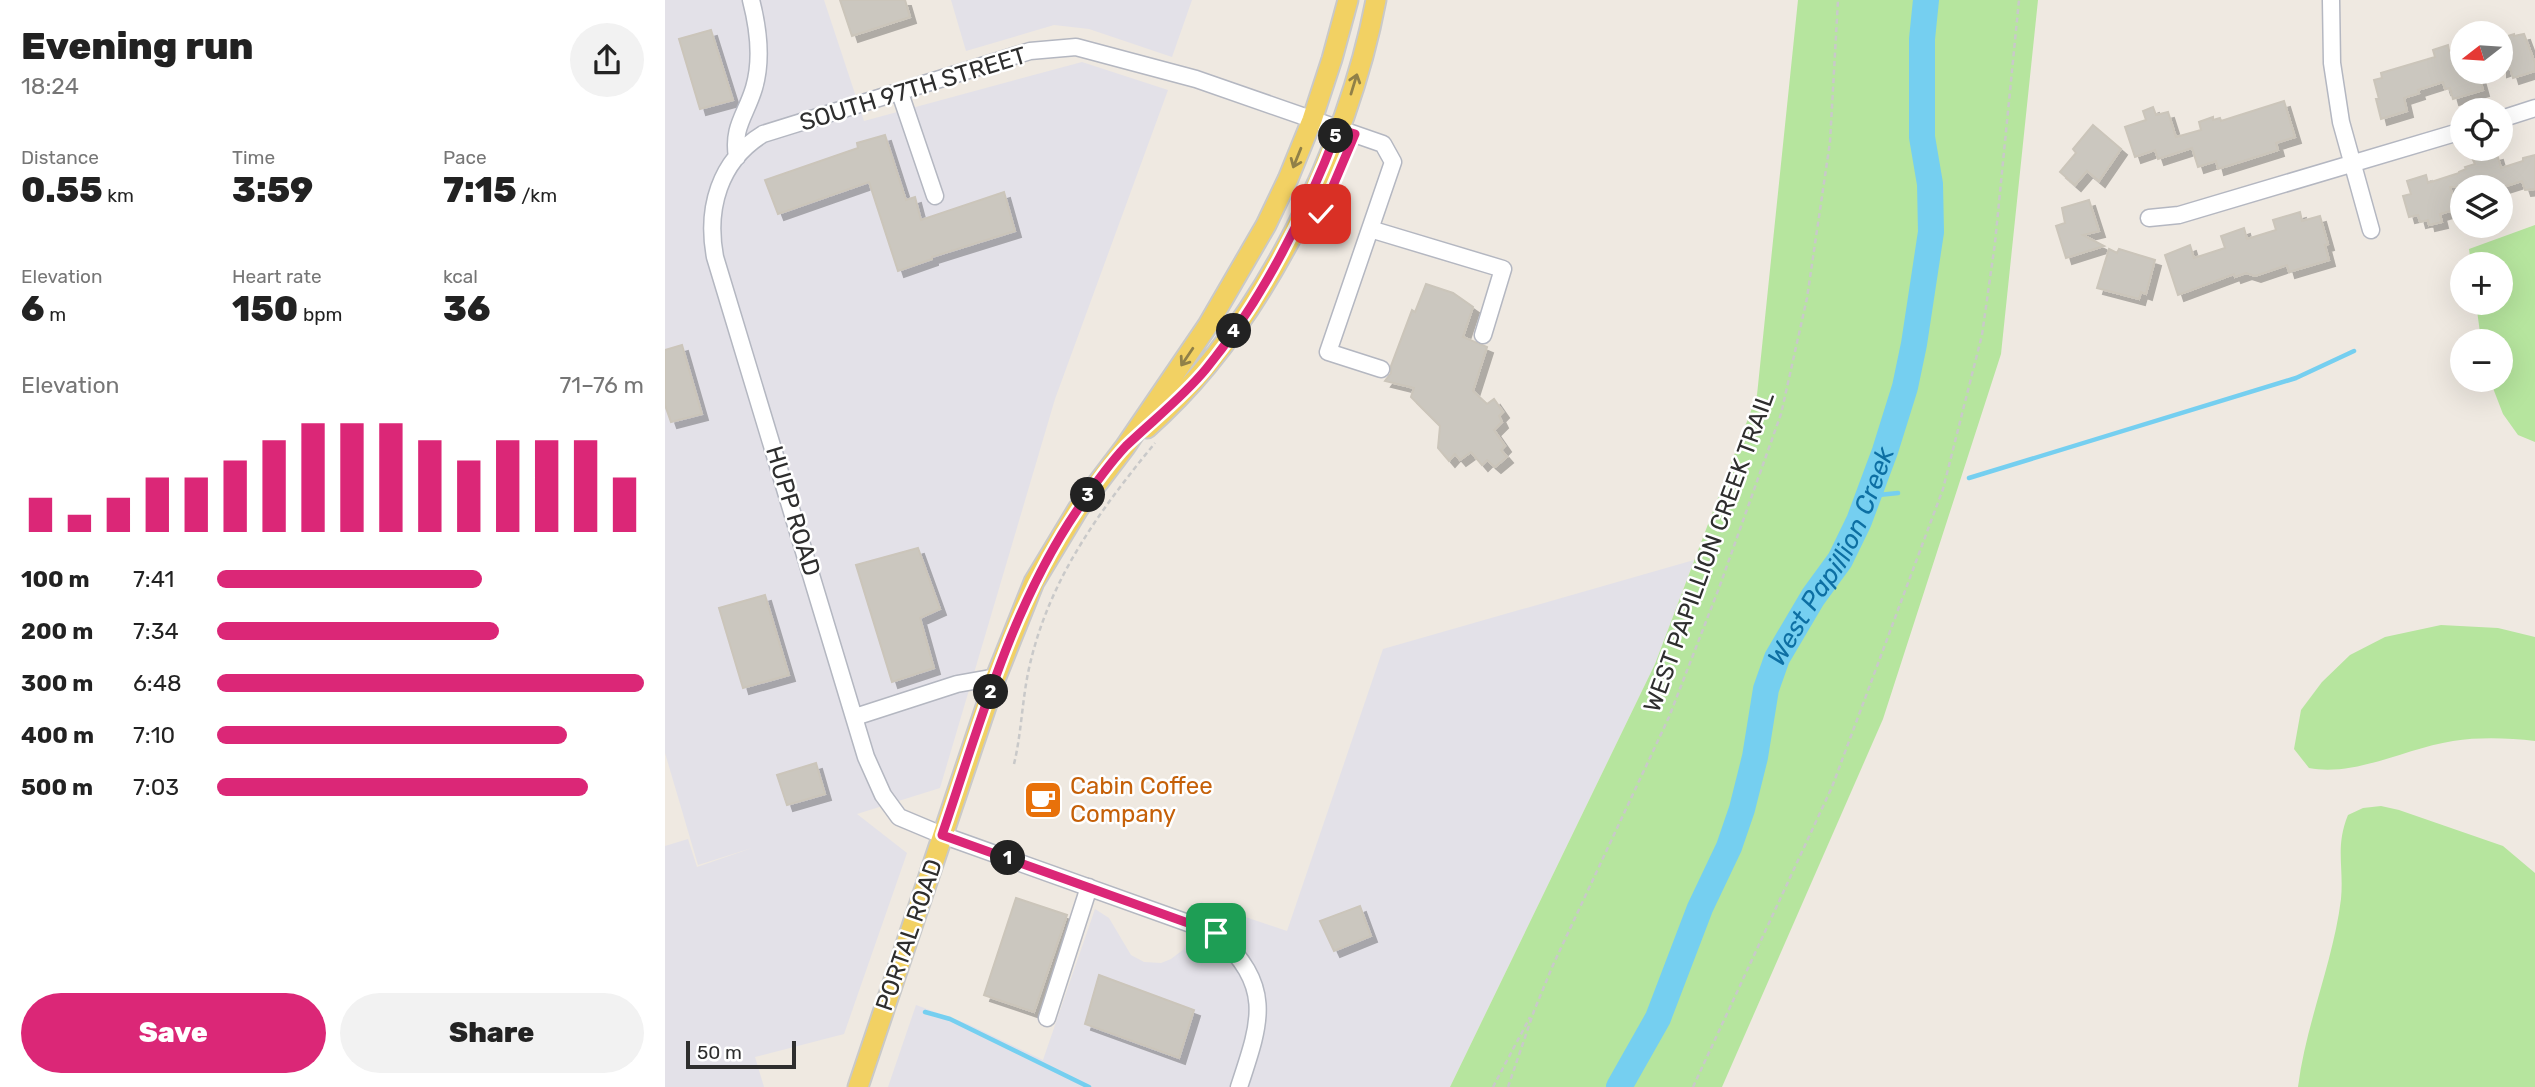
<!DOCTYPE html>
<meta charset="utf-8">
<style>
:root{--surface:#fff;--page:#f2f2f2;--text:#222;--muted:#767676;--accent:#db2777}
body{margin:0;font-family:Rubik,sans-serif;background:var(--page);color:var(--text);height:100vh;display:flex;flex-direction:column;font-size:26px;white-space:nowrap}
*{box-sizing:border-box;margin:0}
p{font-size:23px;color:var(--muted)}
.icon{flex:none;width:38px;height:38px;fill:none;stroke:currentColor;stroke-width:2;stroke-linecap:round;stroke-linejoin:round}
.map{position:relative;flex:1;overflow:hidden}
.drawer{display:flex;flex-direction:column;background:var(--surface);width:665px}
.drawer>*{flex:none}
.needle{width:46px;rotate:253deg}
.controls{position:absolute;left:1785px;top:21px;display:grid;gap:14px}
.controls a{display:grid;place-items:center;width:63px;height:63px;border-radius:50%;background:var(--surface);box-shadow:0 7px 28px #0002;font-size:35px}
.scale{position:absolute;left:21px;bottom:18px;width:110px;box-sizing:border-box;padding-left:7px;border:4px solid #2e2e2e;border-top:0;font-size:19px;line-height:24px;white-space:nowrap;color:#2e2e2e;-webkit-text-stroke:5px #fff;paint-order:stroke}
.pin{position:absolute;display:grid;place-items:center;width:60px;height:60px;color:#fff;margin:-30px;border-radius:14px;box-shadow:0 4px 10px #0006}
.km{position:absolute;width:35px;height:35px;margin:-18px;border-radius:50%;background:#222;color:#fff;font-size:19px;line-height:35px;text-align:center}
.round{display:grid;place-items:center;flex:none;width:74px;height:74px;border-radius:37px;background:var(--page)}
.overview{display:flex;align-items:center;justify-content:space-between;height:119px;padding:0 21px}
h1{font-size:38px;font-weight:800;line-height:52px}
.stats{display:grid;grid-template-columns:repeat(3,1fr);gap:10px;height:119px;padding:7px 21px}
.stats div{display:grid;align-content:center}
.stats b{font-size:35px;font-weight:800}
.stats small{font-size:19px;font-weight:400}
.stats p{font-size:19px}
.chart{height:196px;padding:14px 21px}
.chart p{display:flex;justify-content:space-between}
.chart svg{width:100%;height:126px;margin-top:7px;stroke:var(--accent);stroke-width:6}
.action{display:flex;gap:14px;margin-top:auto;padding:14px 21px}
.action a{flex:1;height:80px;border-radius:42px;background:var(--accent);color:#fff;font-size:28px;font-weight:800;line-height:80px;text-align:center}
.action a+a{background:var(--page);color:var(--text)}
ul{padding:0 21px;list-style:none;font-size:23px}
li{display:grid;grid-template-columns:112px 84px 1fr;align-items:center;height:52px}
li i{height:18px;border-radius:9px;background:var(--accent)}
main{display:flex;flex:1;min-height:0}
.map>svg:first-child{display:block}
.industrial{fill:#e3e1e8}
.green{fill:#b6e59e}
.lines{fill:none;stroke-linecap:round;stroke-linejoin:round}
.stream{stroke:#75cff0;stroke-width:4.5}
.river{stroke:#75cff0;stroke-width:26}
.building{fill:#cbc7bf;stroke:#cbc5ba;stroke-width:2;filter:url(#shadow)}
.minor-casing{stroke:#b4b7c1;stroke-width:19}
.major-casing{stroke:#c9c9c9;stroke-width:23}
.path{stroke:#c9c9c9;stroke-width:2.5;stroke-dasharray:5 3.5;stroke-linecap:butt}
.minor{stroke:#fff;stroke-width:16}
.major{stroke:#f2d163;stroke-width:19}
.oneway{stroke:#908048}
.route-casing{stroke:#fff;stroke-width:14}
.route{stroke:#db2777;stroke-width:9}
.labels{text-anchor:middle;stroke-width:5;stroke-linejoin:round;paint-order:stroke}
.street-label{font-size:24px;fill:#2e2e2e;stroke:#fff}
.food-label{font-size:24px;fill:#c56008;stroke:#fff;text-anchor:start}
.water-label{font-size:26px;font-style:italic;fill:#0d6fa3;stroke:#fff}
</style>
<main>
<section class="drawer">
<div class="overview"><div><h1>Evening run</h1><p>18:24</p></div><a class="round"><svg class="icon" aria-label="share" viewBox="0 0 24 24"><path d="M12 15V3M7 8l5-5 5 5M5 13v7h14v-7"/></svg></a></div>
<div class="stats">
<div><p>Distance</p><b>0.55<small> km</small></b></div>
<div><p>Time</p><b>3:59</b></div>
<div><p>Pace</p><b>7:15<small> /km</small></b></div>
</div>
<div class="stats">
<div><p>Elevation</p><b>6<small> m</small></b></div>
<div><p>Heart rate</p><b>150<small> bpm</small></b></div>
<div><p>kcal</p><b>36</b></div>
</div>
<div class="chart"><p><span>Elevation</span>71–76 m</p>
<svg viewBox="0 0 160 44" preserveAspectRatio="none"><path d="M5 44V32M15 44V38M25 44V32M35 44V25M45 44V25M55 44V19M65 44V12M75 44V6M85 44V6M95 44V6M105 44V12M115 44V19M125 44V12M135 44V12M145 44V12M155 44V25"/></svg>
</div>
<ul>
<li><b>100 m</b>7:41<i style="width:62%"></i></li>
<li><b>200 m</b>7:34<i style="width:66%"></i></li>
<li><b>300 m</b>6:48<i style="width:100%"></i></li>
<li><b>400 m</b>7:10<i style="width:82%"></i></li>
<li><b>500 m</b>7:03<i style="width:87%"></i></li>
</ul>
<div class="action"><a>Save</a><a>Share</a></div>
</section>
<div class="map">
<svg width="1870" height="1087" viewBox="0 0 1870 1087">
<defs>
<filter id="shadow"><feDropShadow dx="6" dy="6" stdDeviation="0" flood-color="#0004"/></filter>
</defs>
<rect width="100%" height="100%" fill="#efe9e1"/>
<path class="industrial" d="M0,0H159L199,121L417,62L503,90L390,399L275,788L192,814L242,853L179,1034L90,1057L99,1087H0V846L23,839L32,867L87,848L33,865L0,753Z
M286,0H527L507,57L424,29L389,25L301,51Z
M1029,560L990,664L785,1087H223L251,1005L303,1024L378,1060L430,909L444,918L466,955L479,962L496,963L506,959L519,949L536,902L622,931L718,649Z"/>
<path class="green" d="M1133,0H1373L1336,354L1218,719L1057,1087H785L990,664L1092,395Z
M1870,225V442L1853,435L1838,414L1826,383V380H1836V341L1816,340L1811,303H1836V264H1806L1804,249Z
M1776,625L1833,628L1870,637V741C1843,738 1815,737 1788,741C1742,748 1690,777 1644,768L1629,749L1636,710L1657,682L1685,655L1720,637Z
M1716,806L1734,810L1838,846L1870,873V1087H1633C1641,1023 1668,963 1676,899C1679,867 1670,847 1683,815L1698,808Z"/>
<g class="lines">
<path class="stream" d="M1304,478L1631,378L1689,351
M1204,496L1233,493
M260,1012L285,1019L424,1087"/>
<path class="river" id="s1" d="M954,1087L993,1018L1035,908L1064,847L1077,809L1090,757L1101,689L1112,658L1148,597L1175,560L1194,521L1220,451L1240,387L1249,344L1266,232L1265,184L1257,137V39L1261,0"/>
</g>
<path class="building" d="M175,0H240L245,17L187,36Z
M46,30L68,100L35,109L14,39Z
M1849,34V36L1859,34L1870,63V71L1848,78L1845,68L1836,71V38Z
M1783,45L1784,51L1794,48L1795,51L1797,50V72H1813L1818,90L1788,99L1785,88L1780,89L1778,82L1753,90L1754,93L1739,98L1742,111L1716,119L1711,99H1714L1709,80L1717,78L1716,73L1770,57L1768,50Z
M1619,101L1630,137L1611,143L1613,150L1553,169L1551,161L1533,167L1527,148L1493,159L1490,150L1470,157L1460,127L1481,120L1478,111L1488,107L1491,115L1503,112L1511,137L1536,130L1534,122L1548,117V120L1555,118L1556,121Z
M1428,125L1456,149L1434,181L1422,171L1410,185L1395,172L1411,153L1408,149Z
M220,135L241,200L250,197L256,220L339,192L350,231L267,257V259L233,271L204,182L113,214L100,180L193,148L192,143Z
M1832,154L1836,168L1858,161V158L1870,155V189L1860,190L1857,181L1838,187H1785L1792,209L1775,214L1777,222L1764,225L1763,220L1755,222L1753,215L1744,217L1738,196L1746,194L1742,181L1761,175L1763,183L1794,173V172L1801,169L1800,167L1810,164L1808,160Z
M1424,200L1434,231L1418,235L1439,246L1401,258L1391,226L1400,223L1397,208Z
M1635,212L1637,221L1655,216L1663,244L1660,245L1664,260L1624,272L1622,265L1590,276L1581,273L1570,277L1569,274L1513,295L1500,255L1525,245L1529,258L1560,248L1556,236L1579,228L1582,239L1611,230L1608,220Z
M1444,249L1452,253L1454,249L1490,260L1481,294L1476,292L1474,299L1432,288Z
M761,284L788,293L808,307L798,337L822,347L808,391L822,404L829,399L838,412L834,416L837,422L829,430L840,446L836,450L842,457L830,467L822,460L817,465L806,452L795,460L790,454L784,461L773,448L775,426L746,397L749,388L720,381L726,373V366L747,310L750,312Z
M17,345L37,414L6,422L0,405V350Z
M253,548L275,609L255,618L269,668L227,682L191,565Z
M100,595L124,675L78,688L54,608Z
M151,763L160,794L122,805L112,775Z
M351,898L402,915L369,1012L319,995Z
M695,906L706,936L669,951L655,921Z
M434,975L529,1010L514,1058L420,1024Z"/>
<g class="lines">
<defs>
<path id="minor" d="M1666,0L1667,63L1676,122L1706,230
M235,93L270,196
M1836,119L1870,108
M72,157C67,127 81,115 89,88C97,61 93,27 86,0
M1484,218L1514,215L1797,131
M705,229L838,269L818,335
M190,717L292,684L331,677
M382,1018L424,887
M574,1087C597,1018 608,987 551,933L277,835L234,817L218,795L201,757L50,257C41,209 54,161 98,134L365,51L411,47L531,79L718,144L728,162L663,352L716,369"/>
<path id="major" d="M482,428C596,328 683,149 711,0
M193,1087L331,677L369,582L413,509L460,447L543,325L601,225L623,179L647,120L667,59L683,0"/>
</defs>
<use href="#minor" class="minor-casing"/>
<use href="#major" class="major-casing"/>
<path class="path" d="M349,764C357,731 357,697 365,664C385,578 435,510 490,443
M828,1087L865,1017
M843,1087L869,1011L888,965L1004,717L1054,588L1116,414L1142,298L1165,142L1173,0
M1028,1087L1167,787L1278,489L1317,335L1330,243L1354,0"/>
<use href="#minor" class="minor"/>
<use href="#major" class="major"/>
</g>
<defs><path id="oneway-shaft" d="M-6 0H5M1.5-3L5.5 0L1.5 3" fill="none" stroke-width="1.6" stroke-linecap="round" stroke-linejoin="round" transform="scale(1.75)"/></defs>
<g class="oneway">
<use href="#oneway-shaft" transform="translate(689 84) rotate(-73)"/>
<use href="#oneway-shaft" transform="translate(632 158) rotate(112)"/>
<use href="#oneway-shaft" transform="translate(522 357) rotate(124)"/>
</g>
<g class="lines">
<defs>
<path id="route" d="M551,933L277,835C315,724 346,607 413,509C427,488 443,465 461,446C488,420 517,398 541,369C599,298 640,215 673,129L690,134L656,214"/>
</defs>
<use href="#route" class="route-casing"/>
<use href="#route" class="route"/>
</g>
<defs>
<symbol id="cafe-square" viewBox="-11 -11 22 22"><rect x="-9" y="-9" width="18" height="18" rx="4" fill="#e8710a" stroke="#fff"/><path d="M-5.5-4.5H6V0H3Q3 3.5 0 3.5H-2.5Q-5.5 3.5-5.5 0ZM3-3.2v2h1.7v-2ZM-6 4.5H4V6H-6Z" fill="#fff"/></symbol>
</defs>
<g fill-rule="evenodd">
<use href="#cafe-square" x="356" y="778" width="44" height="44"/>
</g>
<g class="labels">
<g class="street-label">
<text transform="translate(248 89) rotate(-17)" y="8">SOUTH 97TH STREET</text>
<text transform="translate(128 511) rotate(73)" y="8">HUPP ROAD</text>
<text transform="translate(1044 552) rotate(-70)" y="8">WEST PAPILLION CREEK TRAIL</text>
<text transform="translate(244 935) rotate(-71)" y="8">PORTAL ROAD</text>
</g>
<g class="food-label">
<text x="405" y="794">Cabin Coffee<tspan x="405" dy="28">Company</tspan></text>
</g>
<g class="water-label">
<text dy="9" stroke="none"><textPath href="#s1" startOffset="576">West Papillion Creek</textPath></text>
</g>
</g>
</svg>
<div class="controls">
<a><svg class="needle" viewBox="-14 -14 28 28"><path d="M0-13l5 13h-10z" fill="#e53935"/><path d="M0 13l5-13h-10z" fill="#767676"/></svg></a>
<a><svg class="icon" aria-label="locate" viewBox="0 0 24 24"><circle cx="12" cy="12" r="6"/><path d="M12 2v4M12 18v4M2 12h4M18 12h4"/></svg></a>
<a><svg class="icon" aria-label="layers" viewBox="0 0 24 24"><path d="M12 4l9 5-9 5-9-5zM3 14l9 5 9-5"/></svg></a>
<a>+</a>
<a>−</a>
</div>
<div class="scale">50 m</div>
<div class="pin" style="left:551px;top:933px;background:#1e9e55"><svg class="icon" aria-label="arrive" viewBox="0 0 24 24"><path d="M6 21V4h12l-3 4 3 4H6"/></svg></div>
<div class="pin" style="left:656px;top:214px;background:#d93025"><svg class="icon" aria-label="check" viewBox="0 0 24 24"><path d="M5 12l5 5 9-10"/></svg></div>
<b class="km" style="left:343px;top:858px">1</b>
<b class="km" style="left:326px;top:692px">2</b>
<b class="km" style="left:423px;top:495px">3</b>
<b class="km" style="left:569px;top:331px">4</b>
<b class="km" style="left:671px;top:136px">5</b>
</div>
</main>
